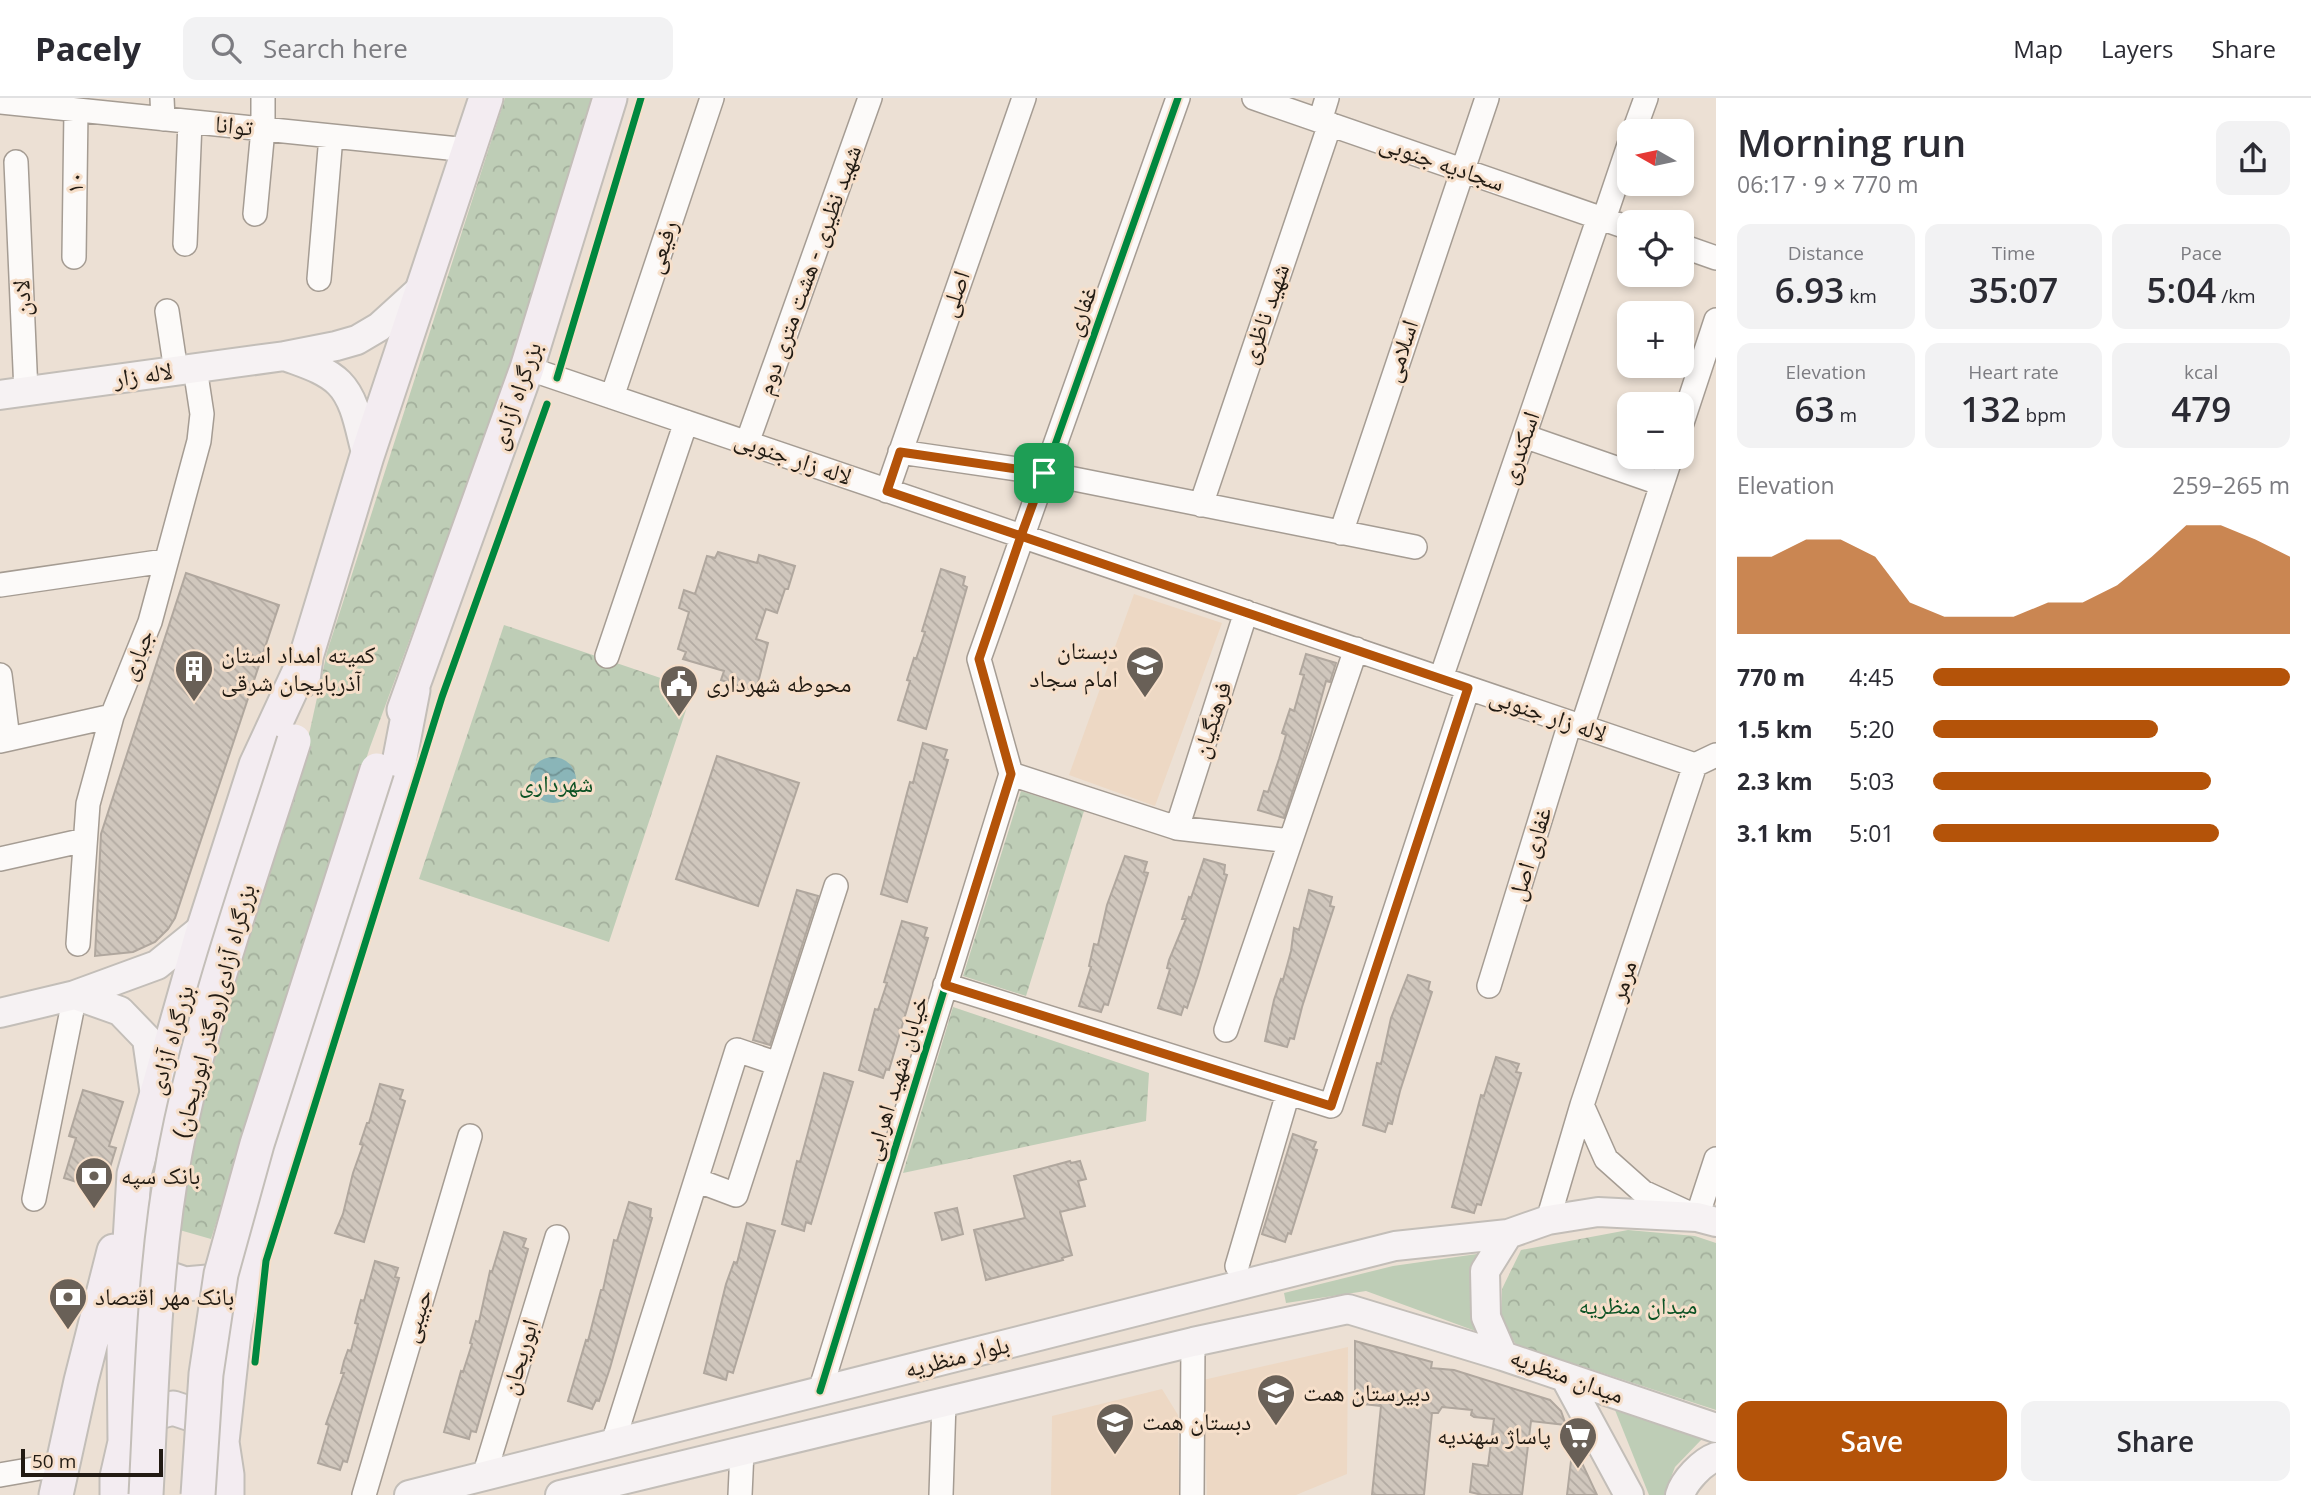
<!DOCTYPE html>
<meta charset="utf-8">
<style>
:root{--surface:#fff;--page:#f2f2f3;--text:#2b2b33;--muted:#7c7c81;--line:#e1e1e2;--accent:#b45309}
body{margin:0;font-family:"Open Sans","Noto Naskh Arabic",sans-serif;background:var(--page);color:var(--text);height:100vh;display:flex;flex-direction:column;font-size:26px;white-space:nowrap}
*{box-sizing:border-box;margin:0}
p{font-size:23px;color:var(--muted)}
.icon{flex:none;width:38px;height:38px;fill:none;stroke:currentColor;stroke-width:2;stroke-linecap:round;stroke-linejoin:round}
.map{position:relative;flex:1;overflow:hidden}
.drawer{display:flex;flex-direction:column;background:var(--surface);width:595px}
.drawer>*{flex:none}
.needle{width:46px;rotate:279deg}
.buttons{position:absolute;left:1617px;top:21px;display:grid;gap:14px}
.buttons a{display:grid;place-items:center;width:77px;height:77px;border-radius:14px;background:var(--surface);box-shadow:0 4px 10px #0003;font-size:35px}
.scale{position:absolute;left:21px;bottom:18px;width:142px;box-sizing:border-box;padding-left:7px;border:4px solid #221b13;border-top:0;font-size:19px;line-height:24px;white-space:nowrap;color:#221b13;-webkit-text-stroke:5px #f6dfca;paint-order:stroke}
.pin{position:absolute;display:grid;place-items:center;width:60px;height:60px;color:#fff;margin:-30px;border-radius:14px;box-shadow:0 4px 10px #0006}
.round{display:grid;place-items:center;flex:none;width:74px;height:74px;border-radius:14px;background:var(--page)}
.head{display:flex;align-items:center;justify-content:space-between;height:119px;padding:0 21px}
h1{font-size:38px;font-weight:600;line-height:52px}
.figures{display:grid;grid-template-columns:repeat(3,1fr);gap:10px;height:119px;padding:7px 21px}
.figures div{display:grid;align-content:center;border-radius:14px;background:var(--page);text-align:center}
.figures b{font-size:35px;font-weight:600}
.figures small{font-size:19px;font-weight:400}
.figures p{font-size:19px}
.chart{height:196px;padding:14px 21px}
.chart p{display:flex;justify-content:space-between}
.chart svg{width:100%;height:126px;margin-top:7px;fill:var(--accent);opacity:.7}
.action{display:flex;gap:14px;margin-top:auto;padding:14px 21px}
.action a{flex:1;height:80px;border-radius:14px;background:var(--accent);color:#fff;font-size:28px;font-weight:600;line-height:80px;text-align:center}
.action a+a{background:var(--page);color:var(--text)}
ul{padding:0 21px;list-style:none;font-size:23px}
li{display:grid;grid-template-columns:112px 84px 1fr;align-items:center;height:52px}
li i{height:18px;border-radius:9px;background:var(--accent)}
header{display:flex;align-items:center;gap:42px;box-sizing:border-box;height:98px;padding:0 35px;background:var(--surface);border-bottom:2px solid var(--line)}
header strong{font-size:33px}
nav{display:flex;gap:38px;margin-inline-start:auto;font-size:24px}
.search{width:490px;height:63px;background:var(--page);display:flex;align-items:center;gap:18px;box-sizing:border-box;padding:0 24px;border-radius:14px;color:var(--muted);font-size:26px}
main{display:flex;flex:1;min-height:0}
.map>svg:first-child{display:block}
.built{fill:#edd8c4}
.grass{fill:#becdb6}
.park{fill:url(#park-crowns)}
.water{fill:url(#water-waves)}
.building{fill:url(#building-back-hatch);stroke:#b0a79e;stroke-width:2}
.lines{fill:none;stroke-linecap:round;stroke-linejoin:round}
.minor-casing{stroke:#a59c93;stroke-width:26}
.major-casing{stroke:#c3beb8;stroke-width:32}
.highway-casing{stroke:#c3beb8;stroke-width:37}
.minor{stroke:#fcfaf9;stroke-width:23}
.major{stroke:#f6f2f3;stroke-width:28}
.highway{stroke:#f3ecf1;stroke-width:33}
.highway-bridge-casing{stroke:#c3beb8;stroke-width:37;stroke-linecap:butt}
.highway-bridge{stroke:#f3ecf1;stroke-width:33}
.cycleway-casing{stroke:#f6dfca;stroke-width:11}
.cycleway{stroke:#00873e;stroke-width:7}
.route-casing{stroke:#fff;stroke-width:14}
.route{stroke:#b45309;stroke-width:9}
.labels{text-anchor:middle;stroke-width:6;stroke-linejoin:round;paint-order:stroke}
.street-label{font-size:24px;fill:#221b13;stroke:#f6dfca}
.poi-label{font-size:24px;fill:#221b13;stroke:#f6dfca;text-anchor:start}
.park-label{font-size:24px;fill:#0c5224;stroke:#f6dfca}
</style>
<header>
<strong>Pacely</strong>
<div class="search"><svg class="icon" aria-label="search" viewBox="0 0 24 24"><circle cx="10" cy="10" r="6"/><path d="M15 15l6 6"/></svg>Search here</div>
<nav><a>Map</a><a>Layers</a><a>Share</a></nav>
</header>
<main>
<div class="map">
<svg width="1716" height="1397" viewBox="0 0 1716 1397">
<defs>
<pattern id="park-crowns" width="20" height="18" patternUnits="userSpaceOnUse" patternTransform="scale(1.75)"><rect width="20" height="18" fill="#becdb6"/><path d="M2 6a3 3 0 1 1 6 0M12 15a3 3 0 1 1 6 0" fill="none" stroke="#a3af9c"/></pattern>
<pattern id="water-waves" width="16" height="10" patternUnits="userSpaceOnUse" patternTransform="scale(1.75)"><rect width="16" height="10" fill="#8ab5b8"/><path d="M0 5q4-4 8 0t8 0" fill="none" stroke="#709294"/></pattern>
<pattern id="building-back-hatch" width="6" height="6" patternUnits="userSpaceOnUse" patternTransform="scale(1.75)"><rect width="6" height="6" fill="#d0c7bd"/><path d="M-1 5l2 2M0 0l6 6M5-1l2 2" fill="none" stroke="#b2aaa2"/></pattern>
</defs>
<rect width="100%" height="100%" fill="#ece0d4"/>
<path class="built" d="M1134,496L1222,525L1155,708L1069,677Z
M1348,1249L1347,1376L1296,1397H1207L1203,1282Z
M1162,1291L1178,1317L1179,1397H1051L1052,1318Z"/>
<path class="grass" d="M1477,1156L1474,1180L1481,1235L1366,1193L1286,1205L1284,1195L1393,1168Z
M1615,1312L1702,1341L1675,1369L1664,1397H1649Z"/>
<path class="park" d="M505,0H592L508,276L370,649L211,1141L176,1131L219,918L310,632L327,554Z
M504,527L693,591L609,844L419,781Z
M1021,693L1084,713L1026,898L963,878Z
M953,909L1149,975L1146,1023L903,1075Z
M1628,1132L1695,1138L1716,1145V1312L1516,1247L1501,1221L1502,1191L1521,1152Z"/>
<path class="water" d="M530 682a23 23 0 1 1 46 0a23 23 0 1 1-46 0Z"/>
<path class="building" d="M718,454L757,465L759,457L795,468L788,491H785L777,515L766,511L756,541L768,545L756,593L721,582L724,573L683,561L686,554L678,551L689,514L679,510L684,492L695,496L707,458L715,460Z
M941,471L965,479L963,487L967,489L926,631L898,622L910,583L907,582L914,560L916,561L925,534L922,533Z
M186,475L279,507L175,820L168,831L155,844L133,854L95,858L101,736Z
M1306,556L1336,565L1330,584L1326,583L1310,641L1284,720L1258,712L1264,693L1268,694L1279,661L1286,637L1282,635L1290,611L1294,613L1304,577L1300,576Z
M923,645L947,652L944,661L948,662L907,804L881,796L907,695L910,684L913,685Z
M717,658L799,685L758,808L676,781Z
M1125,758L1147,764L1144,774L1148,775L1108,907L1104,906L1101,914L1079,908L1091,869L1089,868L1094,846L1098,847L1107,807Z
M1204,761L1225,767L1224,776L1227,777L1198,877L1187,910L1184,908L1181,917L1158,910L1170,871L1167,870L1169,862L1186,821H1182L1189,799L1191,800Z
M797,792L818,798L770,947L753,942Z
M1309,792L1332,799L1330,808L1334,809L1302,909L1294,941L1290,940L1287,949L1265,943L1274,902L1281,881L1283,882L1291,853L1294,830L1299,832Z
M902,823L927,830L924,839L928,840L889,972L886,971L883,980L859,972L875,911L878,912L887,885L884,884Z
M1408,877L1430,884L1428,892L1432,894L1400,993L1392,1026L1388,1025L1385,1034L1363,1027L1377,965L1381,966L1391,920Z
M1496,959L1519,966L1516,974L1521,975L1481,1107L1477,1106L1474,1115L1452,1109L1481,997L1484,998Z
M824,975L853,984L811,1126L806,1124L804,1133L782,1126L794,1075L797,1063L800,1064Z
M380,986L403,992L400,1001L405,1003L364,1144L335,1135L343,1116L353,1075L363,1047L360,1046L367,1025H369Z
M83,992L123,1004L109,1048L116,1050L103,1092L64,1080L76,1040L69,1038Z
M1293,1036L1316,1044L1313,1051L1317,1052L1291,1136L1288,1135L1285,1144L1262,1136Z
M1070,1063L1071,1065L1080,1063L1086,1081L1078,1083L1085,1108L1060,1114L1072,1157L1062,1160L1063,1162L986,1182L974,1132L1025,1120L1014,1078Z
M629,1104L651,1111L650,1119L652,1120L610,1270L599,1303L596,1302L592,1311L568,1303L586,1242L588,1243L601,1192H603L614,1142L617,1143Z
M957,1110L963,1136L942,1142L935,1115Z
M747,1125L775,1133L733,1275L728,1273L726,1282L704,1275L726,1186L734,1164L737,1165Z
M504,1134L526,1141L523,1149L528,1151L476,1334L471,1333L469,1341L444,1334L461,1273L463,1274L472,1246L470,1245L476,1223L479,1224L490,1173L492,1174Z
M375,1163L398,1170L395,1179L399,1180L347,1364L343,1363L340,1372L318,1365L329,1327L326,1326L344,1275H341L344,1263L348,1252L351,1253L358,1226L355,1225L358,1213L361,1202L364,1203Z
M1355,1243L1432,1264L1431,1270L1454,1272L1550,1302L1561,1313L1566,1327L1531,1323L1522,1397H1482L1470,1394L1473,1366L1488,1368L1494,1321L1474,1319L1471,1317L1472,1312L1442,1309L1438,1315H1432L1424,1397H1372L1381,1308L1355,1305Z
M1573,1346L1597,1397H1567Z"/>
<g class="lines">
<defs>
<path id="minor" d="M162,0L163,21
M1254,0L1629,130
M0,4L468,52
M1320,23L1327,0
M1634,33L1646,0
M16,64L26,294
M255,116L263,31V0
M1604,121L1629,47
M185,146L190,24
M1682,148L1716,160
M74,159L76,12
M319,181L331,38
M167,213L176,273
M527,270L1695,667
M612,299L712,0
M1682,325L1716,222
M1524,338L1662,386
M747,345L870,0
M900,354L1044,375L1415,449
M887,393L1024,0
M1201,407L1330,26
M1341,435L1487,0
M0,487L165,463
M607,558L686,324
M0,577L8,641
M1441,580L1599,119
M1582,629L1671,359
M0,643L112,618
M1011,676L1177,730L1290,743
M1177,730L1246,514
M0,761L85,742
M78,846L88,706L112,618L150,524L199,343L202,316L195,270
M945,887L1331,1008L1468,590
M1489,888L1570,625
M1226,932L1356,551
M1582,1007L1606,1061L1643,1094L1697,1119L1716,1061
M696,1082L736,1097L836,788
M34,1101L75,897
M1548,1122L1582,1007L1695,667L1716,657
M1237,1168L1288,995
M820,1293L1011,676L979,561L1178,0
M613,1345L737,952L778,966
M0,1377L63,1366
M484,1378L557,1139
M364,1397L470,1038
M740,1397L742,1353
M941,1397L944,1304
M1192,1397L1193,1244"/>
<path id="major" d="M285,258C303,265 325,271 339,285C357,303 360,335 367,358
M0,297L285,258L336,248L357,242L379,229L422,190
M0,915L75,897
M155,997L147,941L120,913L75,897L157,867L204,829
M1503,1258L1486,1219L1485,1173L1508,1136L1548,1122L1598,1114L1697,1119L1716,1124
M1565,1279L1629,1397
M409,1397L1395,1148L1508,1136
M560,1397L1193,1244L1348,1211L1503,1258L1716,1330
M1680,1397C1684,1383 1702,1364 1716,1359"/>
<path id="highway" d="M303,582L306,559L367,358L486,0
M404,612L527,270L610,0
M137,1159L153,1175L185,1186L219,1183L241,1167
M125,1344L124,1244L134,1076L204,829L256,667L306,559
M222,1344L234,1235L248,1162L390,712L413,592
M56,1397L81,1283L114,1153
M117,1397V1379L125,1344L144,1318L173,1310L200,1319L222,1344L227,1377V1397"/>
</defs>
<use href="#minor" class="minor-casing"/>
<use href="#major" class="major-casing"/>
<use href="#highway" class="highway-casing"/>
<use href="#minor" class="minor"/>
<use href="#major" class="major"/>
<use href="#highway" class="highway"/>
<defs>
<path id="highway-bridge" d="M146,1397C152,1283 154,1167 175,1055C202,914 251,779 294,643
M198,1397L206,1276L221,1176L257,1046L377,672"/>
</defs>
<use href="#highway-bridge" class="highway-bridge-casing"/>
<use href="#highway-bridge" class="highway-bridge"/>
<defs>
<path id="cycleway" d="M557,280L641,0
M255,1264L266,1163L442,599L547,306
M820,1293L1011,676L979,561L1178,0"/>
</defs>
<use href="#cycleway" class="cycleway-casing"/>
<use href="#cycleway" class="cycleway"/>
</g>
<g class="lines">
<defs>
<path id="route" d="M1044,375L900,354L887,393L1021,438L979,561L1011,676L945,887L1331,1008L1468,590L1021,438L1044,375"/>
</defs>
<use href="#route" class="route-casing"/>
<use href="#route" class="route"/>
</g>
<defs>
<symbol id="school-pin" viewBox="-11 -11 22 30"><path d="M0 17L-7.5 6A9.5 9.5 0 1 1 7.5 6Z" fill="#696057" stroke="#f6dfca"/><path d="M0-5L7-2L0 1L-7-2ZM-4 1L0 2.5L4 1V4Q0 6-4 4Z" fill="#fff"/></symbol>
<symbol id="building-pin" viewBox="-11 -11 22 30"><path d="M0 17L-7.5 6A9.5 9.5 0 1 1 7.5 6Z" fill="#696057" stroke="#f6dfca"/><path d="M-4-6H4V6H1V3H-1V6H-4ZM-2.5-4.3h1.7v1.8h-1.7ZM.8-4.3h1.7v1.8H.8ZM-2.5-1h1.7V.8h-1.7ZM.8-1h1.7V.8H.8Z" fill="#fff"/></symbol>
<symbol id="civic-pin" viewBox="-11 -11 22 30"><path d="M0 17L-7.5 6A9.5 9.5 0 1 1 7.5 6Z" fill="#696057" stroke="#f6dfca"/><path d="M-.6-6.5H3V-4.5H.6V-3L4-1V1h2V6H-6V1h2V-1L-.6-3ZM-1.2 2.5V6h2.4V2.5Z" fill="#fff"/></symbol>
<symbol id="bank-pin" viewBox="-11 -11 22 30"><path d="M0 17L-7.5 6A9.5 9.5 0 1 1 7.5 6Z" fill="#696057" stroke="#f6dfca"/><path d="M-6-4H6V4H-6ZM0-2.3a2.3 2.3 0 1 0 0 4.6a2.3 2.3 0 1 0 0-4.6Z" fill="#fff"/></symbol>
<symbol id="supermarket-pin" viewBox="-11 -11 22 30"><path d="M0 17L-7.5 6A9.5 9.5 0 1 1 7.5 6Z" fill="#696057" stroke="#f6dfca"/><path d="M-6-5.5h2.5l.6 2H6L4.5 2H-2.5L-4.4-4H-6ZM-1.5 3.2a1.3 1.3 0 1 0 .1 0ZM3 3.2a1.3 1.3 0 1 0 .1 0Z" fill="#fff"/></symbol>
</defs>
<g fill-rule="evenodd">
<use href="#school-pin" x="1123" y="545" width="44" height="60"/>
<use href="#building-pin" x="172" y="549" width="44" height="60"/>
<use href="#civic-pin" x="657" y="564" width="44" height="60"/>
<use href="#bank-pin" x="72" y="1056" width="44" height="60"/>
<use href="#bank-pin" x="46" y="1177" width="44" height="60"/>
<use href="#school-pin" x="1254" y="1273" width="44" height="60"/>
<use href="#school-pin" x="1093" y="1302" width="44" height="60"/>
<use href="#supermarket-pin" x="1556" y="1316" width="44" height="60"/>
</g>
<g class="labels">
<g class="street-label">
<text transform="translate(234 28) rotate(6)" y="8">توانا</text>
<text transform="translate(1442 65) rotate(19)" y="8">سجادیه جنوبی</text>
<text transform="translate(75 85) rotate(-90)" y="8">۱۰</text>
<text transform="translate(662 149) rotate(-72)" y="8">رفیعی</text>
<text transform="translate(809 172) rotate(-70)" y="8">شهید نظیری - هشت متری دوم</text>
<text transform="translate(955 196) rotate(-71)" y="8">اصلی</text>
<text transform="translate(22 200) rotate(-92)" y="8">لادن</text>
<text transform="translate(1081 213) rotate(-70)" y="8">غفاری</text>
<text transform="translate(1265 216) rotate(-71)" y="8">شهید ناظری</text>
<text transform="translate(1401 253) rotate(-72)" y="8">اسلامی</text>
<text transform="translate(143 277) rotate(-8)" y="8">لاله زار</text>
<text transform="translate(516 298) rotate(-71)" y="8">بزرگراه آزادی</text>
<text transform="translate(1520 350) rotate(-71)" y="8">اسکندری</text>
<text transform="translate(793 360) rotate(19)" y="8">لاله زار جنوبی</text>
<text transform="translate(137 557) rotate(-68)" y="8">جباری</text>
<text transform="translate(1548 617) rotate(19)" y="8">لاله زار جنوبی</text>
<text transform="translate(1212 622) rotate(-72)" y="8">فرهنگیان</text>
<text transform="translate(1530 756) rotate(-73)" y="8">غفاری اصل</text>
<text transform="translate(1623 883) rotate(-72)" y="8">مرمر</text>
<text transform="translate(214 913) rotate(-75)" y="8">بزرگراه آزادی(روگذر ابوریحان)</text>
<text transform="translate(171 942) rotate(-74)" y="8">بزرگراه آزادی</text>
<text transform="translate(896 980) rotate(-73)" y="8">خیابان شهید اهرابی</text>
<text transform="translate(417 1218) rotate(-73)" y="8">حبیبی</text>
<text transform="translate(520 1259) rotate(-73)" y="8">ابوریحان</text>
<text transform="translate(957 1259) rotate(-14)" y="8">بلوار منظریه</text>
<text transform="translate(1567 1278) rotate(20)" y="8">ميدان منظریه</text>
</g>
<g class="poi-label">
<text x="1118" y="561" text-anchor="end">دبستان<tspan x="1118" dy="28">امام سجاد</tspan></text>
<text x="221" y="565">کمیته امداد استان<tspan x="221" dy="28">آذربایجان شرقی</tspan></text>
<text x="706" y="594">محوطه شهرداری</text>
<text x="121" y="1086">بانک سپه</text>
<text x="95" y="1207">بانک مهر اقتصاد</text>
<text x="1303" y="1303">دبیرستان همت</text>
<text x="1142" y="1332">دبستان همت</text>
<text x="1551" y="1346" text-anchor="end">پاساژ سهندیه</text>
</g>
<g class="park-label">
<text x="556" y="694">شهرداری</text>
<text x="1638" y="1216">میدان منظریه</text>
</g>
</g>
</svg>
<div class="buttons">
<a><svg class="needle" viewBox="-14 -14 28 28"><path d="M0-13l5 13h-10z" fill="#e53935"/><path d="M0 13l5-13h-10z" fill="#7c7c81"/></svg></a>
<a><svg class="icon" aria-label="locate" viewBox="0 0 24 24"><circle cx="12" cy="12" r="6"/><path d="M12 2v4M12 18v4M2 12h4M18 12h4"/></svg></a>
<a>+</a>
<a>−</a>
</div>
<div class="scale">50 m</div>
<div class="pin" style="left:1044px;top:375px;background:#1e9e55"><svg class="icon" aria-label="arrive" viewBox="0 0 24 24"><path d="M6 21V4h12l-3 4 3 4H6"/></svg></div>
</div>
<section class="drawer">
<div class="head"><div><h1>Morning run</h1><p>06:17 · 9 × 770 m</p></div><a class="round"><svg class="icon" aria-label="share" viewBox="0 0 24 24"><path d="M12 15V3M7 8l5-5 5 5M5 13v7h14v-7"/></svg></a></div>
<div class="figures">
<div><p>Distance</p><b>6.93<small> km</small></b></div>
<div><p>Time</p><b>35:07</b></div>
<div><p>Pace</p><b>5:04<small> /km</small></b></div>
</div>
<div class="figures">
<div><p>Elevation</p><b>63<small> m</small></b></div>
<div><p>Heart rate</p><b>132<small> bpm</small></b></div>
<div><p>kcal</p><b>479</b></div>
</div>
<div class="chart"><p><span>Elevation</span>259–265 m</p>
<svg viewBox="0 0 160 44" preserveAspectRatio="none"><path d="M0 44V17L10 17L20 11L30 11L40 17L50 33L60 38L70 38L80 38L90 33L100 33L110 27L120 17L130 6L140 6L150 11L160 17V44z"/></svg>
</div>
<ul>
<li><b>770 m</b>4:45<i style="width:100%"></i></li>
<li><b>1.5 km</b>5:20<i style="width:63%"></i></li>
<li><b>2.3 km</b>5:03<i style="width:78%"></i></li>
<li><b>3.1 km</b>5:01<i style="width:80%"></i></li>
</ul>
<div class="action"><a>Save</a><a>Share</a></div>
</section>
</main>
